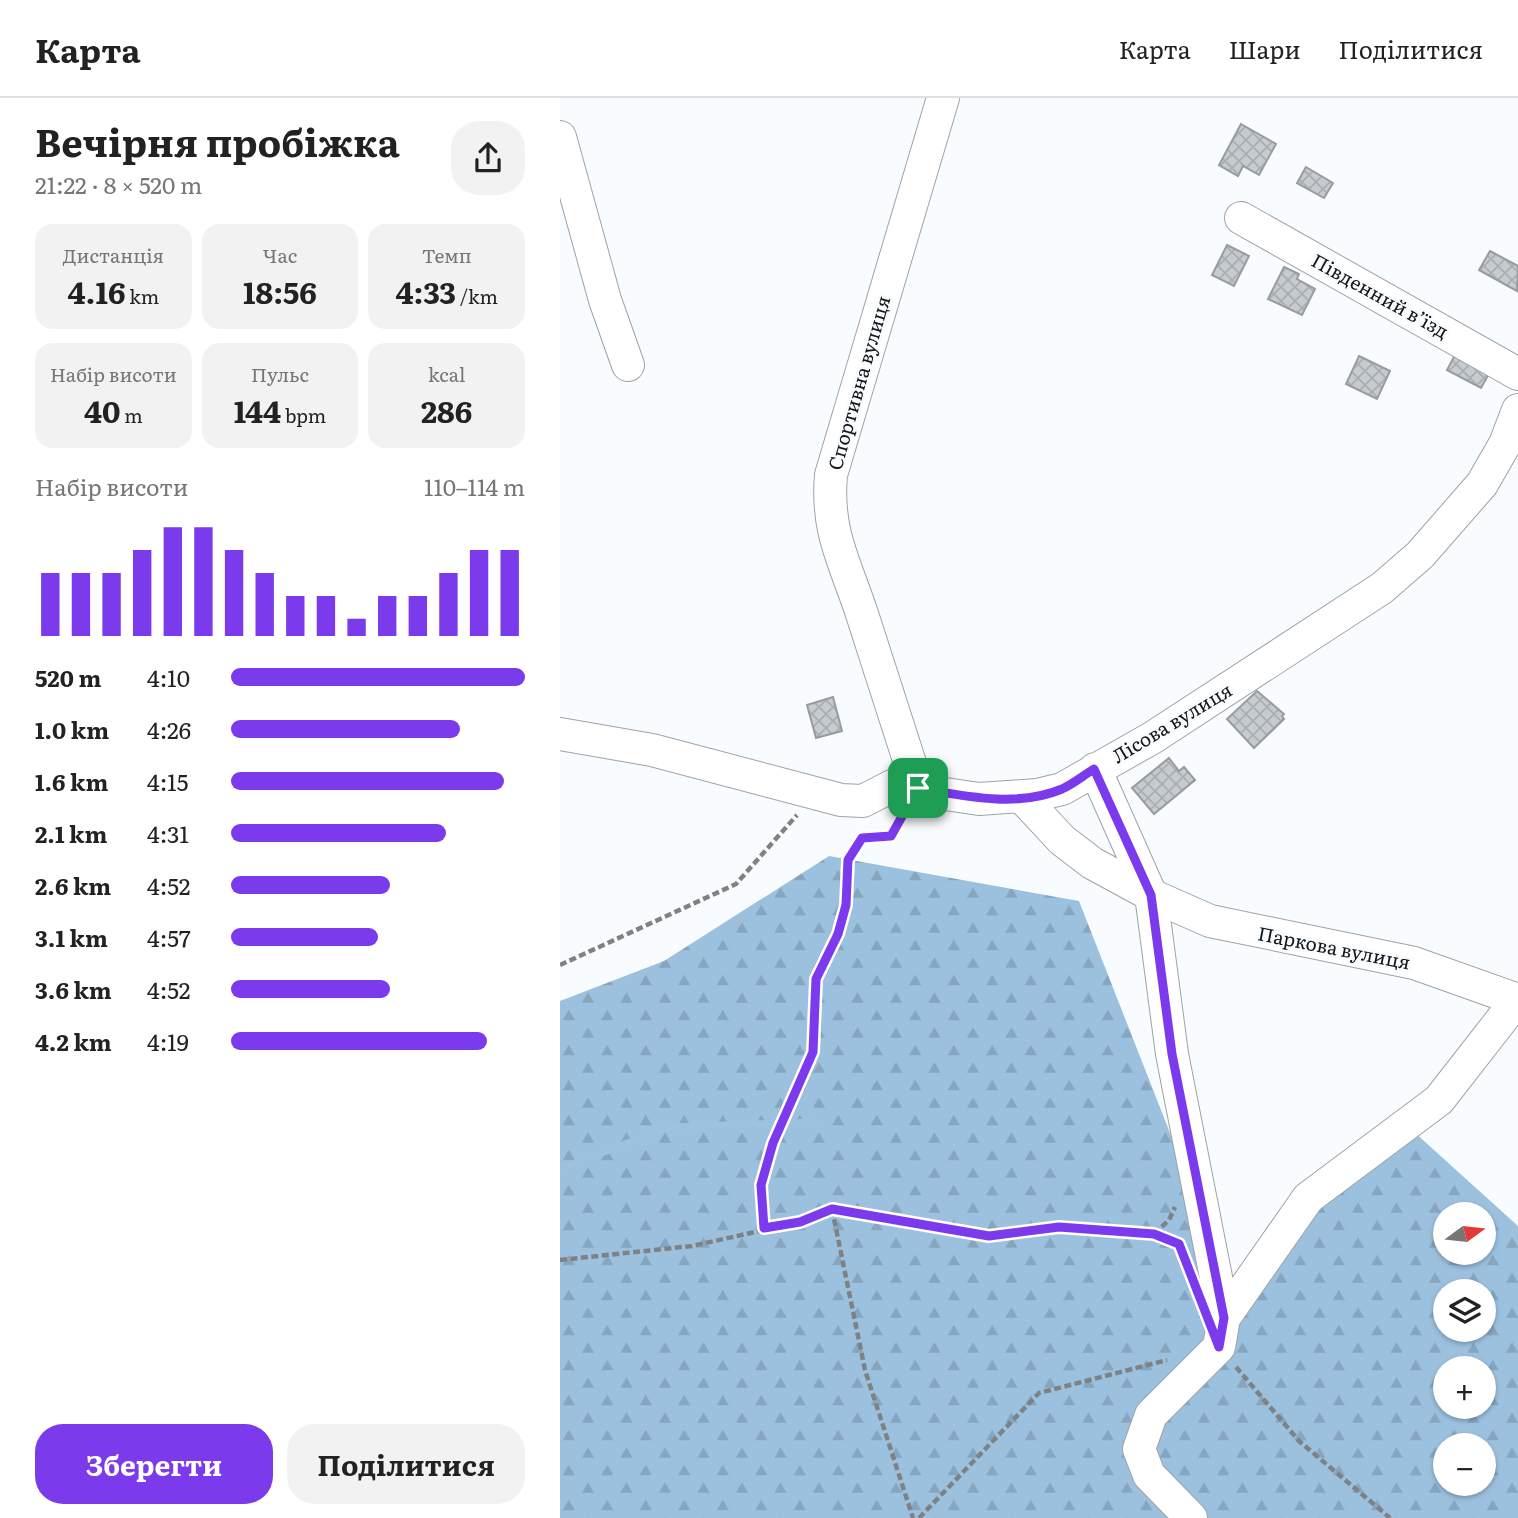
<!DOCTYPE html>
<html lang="uk">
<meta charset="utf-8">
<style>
:root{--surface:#fff;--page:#f2f2f2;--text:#222;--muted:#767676;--line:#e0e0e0;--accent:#7c3aed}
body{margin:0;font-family:Literata,serif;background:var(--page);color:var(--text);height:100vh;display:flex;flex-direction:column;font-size:26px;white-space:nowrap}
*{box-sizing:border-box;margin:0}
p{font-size:23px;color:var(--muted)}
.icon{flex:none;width:38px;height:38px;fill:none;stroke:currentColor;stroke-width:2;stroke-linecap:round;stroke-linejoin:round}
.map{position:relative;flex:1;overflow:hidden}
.details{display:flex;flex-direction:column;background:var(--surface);width:560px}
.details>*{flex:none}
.needle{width:46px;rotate:75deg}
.fabs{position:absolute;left:873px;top:1104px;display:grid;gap:14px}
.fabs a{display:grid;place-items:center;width:63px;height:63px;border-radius:50%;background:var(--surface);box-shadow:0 2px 5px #0004;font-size:35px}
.pin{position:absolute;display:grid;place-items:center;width:60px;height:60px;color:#fff;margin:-30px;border-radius:14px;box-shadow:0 4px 10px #0006}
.round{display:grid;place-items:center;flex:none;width:74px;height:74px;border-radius:28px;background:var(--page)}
.headline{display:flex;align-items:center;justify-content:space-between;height:119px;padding:0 35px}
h1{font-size:38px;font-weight:700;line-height:52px}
.figures{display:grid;grid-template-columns:repeat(3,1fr);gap:10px;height:119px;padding:7px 35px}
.figures div{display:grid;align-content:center;border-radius:18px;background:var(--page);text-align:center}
.figures b{font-size:30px;font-weight:700}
.figures small{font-size:19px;font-weight:400}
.figures p{font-size:19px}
.chart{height:196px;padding:14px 35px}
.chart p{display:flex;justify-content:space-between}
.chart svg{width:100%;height:126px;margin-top:7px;stroke:var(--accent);stroke-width:6}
.action{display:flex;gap:14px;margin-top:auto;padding:14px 35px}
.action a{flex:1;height:80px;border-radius:28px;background:var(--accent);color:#fff;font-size:28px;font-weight:700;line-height:80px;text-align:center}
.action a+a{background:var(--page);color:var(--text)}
ul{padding:0 35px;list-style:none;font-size:23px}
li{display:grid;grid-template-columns:112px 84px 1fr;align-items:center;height:52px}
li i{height:18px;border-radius:9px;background:var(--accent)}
header{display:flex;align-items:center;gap:42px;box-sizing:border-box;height:98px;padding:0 35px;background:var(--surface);border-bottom:2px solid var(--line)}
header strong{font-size:33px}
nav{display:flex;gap:38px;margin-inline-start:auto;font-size:24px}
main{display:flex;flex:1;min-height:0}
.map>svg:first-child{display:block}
.forest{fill:url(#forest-firs);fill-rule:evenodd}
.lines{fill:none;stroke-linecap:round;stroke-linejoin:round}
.stream{stroke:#9dc2e0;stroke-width:7}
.building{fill:url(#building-cross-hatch);stroke:#989ca0;stroke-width:2}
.minor-casing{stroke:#9ea3a7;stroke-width:34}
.path{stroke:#7f8284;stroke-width:4.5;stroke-dasharray:7 3.5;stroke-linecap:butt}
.minor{stroke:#fff;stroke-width:32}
.route-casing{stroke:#fff;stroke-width:14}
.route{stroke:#7c3aed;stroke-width:9}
.labels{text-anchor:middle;stroke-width:6;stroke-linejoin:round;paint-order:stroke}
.street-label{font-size:19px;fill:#141617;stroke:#f9fcff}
</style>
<header>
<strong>Карта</strong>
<nav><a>Карта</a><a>Шари</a><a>Поділитися</a></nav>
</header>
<main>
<section class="details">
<div class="headline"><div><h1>Вечірня пробіжка</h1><p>21:22 · 8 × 520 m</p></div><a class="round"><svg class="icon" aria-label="share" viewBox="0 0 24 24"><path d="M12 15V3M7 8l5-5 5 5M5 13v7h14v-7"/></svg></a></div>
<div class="figures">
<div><p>Дистанція</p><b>4.16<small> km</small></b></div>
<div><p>Час</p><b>18:56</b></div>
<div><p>Темп</p><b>4:33<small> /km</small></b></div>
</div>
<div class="figures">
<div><p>Набір висоти</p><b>40<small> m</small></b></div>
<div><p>Пульс</p><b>144<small> bpm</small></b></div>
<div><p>kcal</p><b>286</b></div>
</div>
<div class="chart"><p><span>Набір висоти</span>110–114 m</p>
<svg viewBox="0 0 160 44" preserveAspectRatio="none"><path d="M5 44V22M15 44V22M25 44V22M35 44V14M45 44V6M55 44V6M65 44V14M75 44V22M85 44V30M95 44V30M105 44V38M115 44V30M125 44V30M135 44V22M145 44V14M155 44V14"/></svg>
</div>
<ul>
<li><b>520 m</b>4:10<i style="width:100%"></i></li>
<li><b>1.0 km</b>4:26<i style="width:78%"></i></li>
<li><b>1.6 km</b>4:15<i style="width:93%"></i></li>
<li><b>2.1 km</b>4:31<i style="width:73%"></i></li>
<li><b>2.6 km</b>4:52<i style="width:54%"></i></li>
<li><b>3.1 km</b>4:57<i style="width:50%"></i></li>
<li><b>3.6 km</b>4:52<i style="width:54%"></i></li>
<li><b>4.2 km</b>4:19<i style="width:87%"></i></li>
</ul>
<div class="action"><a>Зберегти</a><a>Поділитися</a></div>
</section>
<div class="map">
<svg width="958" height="1420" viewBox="0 0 958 1420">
<defs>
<pattern id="forest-firs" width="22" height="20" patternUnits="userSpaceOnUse" patternTransform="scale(1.75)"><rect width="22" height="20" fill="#9cc1df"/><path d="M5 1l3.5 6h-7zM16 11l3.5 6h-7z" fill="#86a5bf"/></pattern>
<pattern id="building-cross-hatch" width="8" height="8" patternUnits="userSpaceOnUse" patternTransform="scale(1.75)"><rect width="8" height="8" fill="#c6cbcf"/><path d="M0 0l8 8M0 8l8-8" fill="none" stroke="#a9aeb1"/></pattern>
</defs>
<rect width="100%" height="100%" fill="#f9fcff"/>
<path class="forest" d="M269,758L519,803L683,1221L760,1104L853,1033L958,1128V1420H0V903L104,863ZM886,1116H924V1155H886ZM886,1194H924V1232H886ZM886,1270H924V1309H886ZM886,1348H924V1386H886Z"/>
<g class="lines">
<path class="stream" d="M0,1071L109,1029L255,1024"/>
</g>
<path class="building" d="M681,26L716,46L699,77L683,68L678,78L659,67Z
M746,69L773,85L764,100L737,85Z
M667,147L689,158L674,188L652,177Z
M930,153L958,168L957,193L919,172Z
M724,169L739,176L737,181L755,191L742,217L708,201Z
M896,255L930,274L921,290L887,272Z
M799,258L830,273L817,301L786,286Z
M697,593L724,616L722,618L724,621L694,650L667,621Z
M273,599L282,633L256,640L247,607Z
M609,660L619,673L624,669L635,682L594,716L572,690Z"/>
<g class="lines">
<defs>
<path id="minor" d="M0,39L45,202L68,267
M681,120L958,276
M0,636L92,652L281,702L303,703L332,688L419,701L477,697L502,691L592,640L822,490L860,457L922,386L945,346L958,312
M535,671L591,797L612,956L664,1220L659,1249L591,1317L579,1351L589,1377L631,1420
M358,690C339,632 321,574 302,516C285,464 266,434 271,377L383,0
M462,699L502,742L532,765L591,797L650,823L854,865L958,902
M664,1220L748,1100L879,1002L957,902"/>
</defs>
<use href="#minor" class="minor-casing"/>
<path class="path" d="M0,867L176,786L237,717
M272,1111L305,1272L353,1420
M203,1130L201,1087L213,1045L253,954L255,881L278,836L286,807L288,762L302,740L331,738L344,715
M594,1136L609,1122L615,1109
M0,1162L132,1148L240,1124L272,1111L429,1137L499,1129L594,1136L619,1146L621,1151
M676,1269L739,1343L830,1420
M359,1420L479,1295L607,1262"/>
<use href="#minor" class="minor"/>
</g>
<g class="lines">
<defs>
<path id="route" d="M534,671L591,797L612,956L664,1220L659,1249L619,1146L594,1136L499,1129L429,1138L272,1111L240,1124L204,1130L201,1087L213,1045L253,954L256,881L278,836L286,807L288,762L302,740L331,738L358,690C404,698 457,710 502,691C513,686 524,677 534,671Z"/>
</defs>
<use href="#route" class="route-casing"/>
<use href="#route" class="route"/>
</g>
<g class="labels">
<g class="street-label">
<text transform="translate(820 198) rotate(29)" y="7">Південний в’їзд</text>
<text transform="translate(299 285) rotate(-74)" y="7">Спортивна вулиця</text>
<text transform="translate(612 625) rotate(-31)" y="7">Лісова вулиця</text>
<text transform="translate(774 850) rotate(11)" y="7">Паркова вулиця</text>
</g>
</g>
</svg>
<div class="fabs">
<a><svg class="needle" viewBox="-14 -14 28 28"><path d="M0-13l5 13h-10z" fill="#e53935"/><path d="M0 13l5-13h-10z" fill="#767676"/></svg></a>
<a><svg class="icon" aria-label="layers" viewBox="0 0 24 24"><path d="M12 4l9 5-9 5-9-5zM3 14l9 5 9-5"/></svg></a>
<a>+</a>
<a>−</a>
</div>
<div class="pin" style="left:358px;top:690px;background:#1e9e55"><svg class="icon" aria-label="arrive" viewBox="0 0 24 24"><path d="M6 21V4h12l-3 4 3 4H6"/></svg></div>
</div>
</main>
